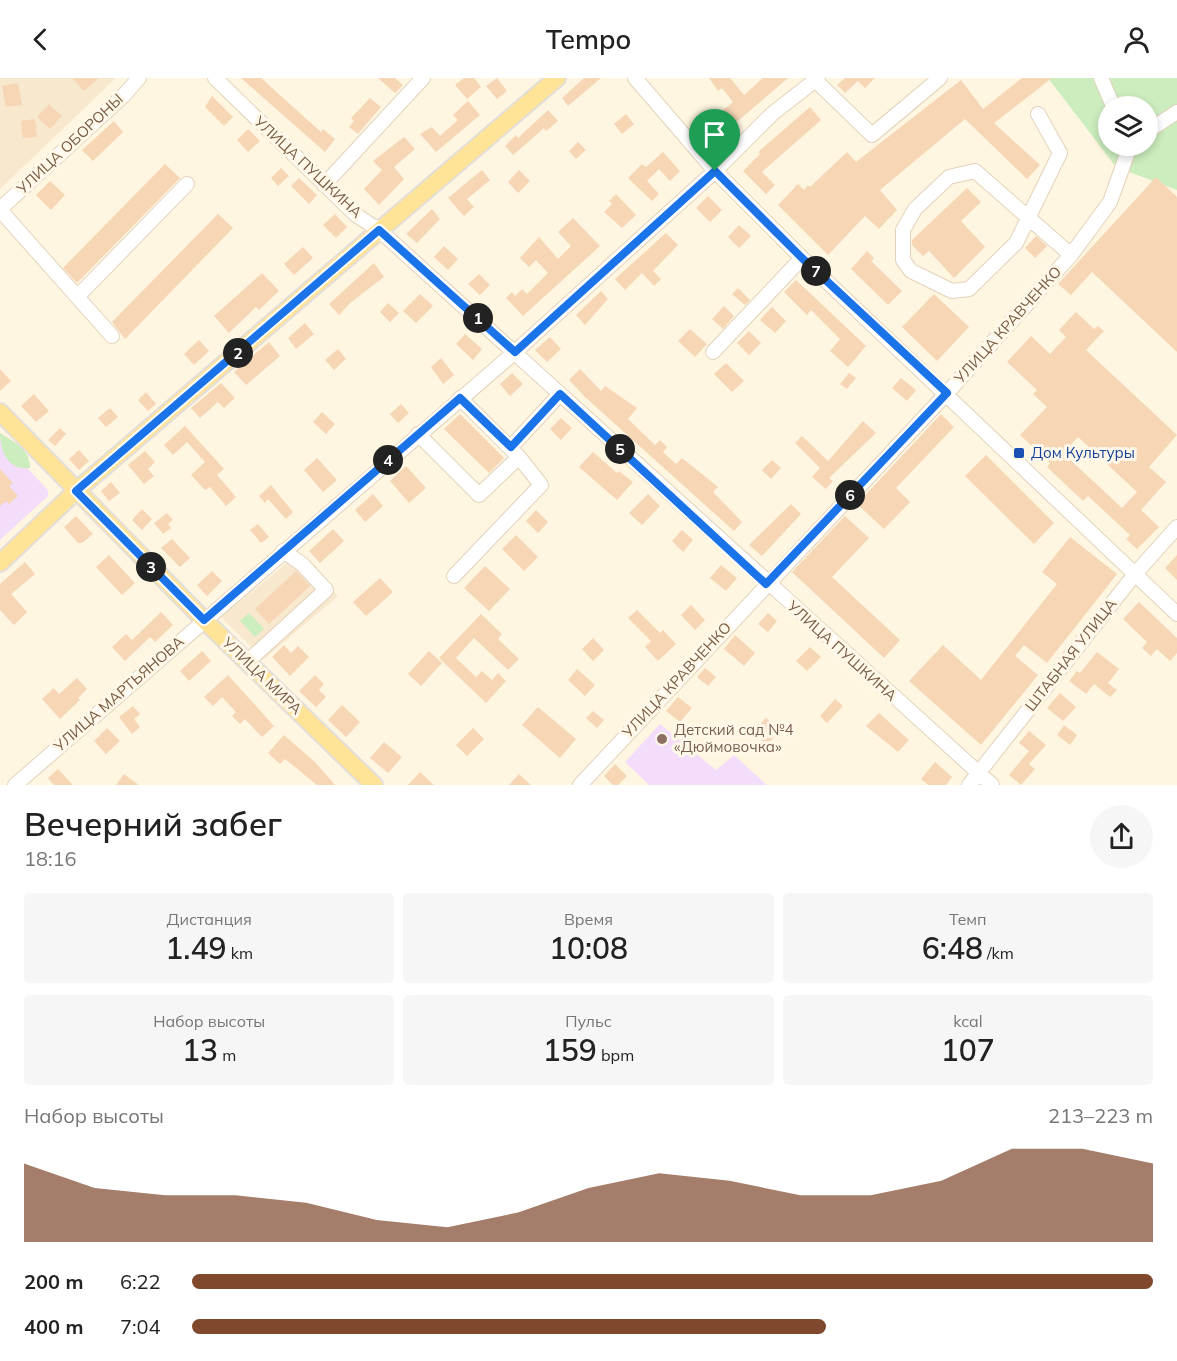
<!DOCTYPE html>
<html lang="ru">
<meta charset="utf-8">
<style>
:root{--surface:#fff;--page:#f6f6f6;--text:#222;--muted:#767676;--accent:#80482d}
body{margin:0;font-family:Mulish,sans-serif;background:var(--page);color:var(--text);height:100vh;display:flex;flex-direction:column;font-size:22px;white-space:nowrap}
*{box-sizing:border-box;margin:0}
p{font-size:20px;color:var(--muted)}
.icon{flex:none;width:33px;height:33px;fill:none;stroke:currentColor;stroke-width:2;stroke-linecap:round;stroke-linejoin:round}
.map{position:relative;height:707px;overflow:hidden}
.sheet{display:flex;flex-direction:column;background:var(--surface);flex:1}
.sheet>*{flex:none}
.buttons{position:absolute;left:1098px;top:18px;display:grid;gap:12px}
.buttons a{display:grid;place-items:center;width:60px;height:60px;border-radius:50%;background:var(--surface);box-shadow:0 3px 9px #0003;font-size:30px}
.pin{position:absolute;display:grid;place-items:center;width:51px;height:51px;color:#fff;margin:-62px -26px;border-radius:50% 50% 50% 0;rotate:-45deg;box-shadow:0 0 6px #0007}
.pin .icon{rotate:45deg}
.km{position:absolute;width:30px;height:30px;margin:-15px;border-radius:50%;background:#222;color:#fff;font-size:16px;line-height:30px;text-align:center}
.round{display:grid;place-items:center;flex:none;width:63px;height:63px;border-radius:32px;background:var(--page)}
.summary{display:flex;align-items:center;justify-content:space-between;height:102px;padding:0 24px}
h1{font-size:33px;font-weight:600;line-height:45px}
.metrics{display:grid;grid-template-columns:repeat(3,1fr);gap:9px;height:102px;padding:6px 24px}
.metrics div{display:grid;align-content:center;border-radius:6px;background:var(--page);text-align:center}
.metrics b{font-size:30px;font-weight:600}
.metrics small{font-size:16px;font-weight:400}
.metrics p{font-size:16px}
.chart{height:168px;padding:12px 24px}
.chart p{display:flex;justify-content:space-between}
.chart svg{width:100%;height:108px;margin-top:6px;fill:var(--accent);opacity:.7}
ul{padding:0 24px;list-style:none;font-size:20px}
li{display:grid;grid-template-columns:96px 72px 1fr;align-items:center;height:45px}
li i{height:15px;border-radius:8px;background:var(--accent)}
header{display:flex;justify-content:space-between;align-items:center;height:78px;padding:0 24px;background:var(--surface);font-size:27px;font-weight:600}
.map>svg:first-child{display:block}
.residential{fill:#f7e8ce}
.education{fill:#f3ddfa}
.green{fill:#ccedbe;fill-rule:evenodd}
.building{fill:#f6d6b5;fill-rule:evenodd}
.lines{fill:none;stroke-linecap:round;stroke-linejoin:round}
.minor-casing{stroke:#e3d2bb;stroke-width:16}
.major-casing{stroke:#e4deda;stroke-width:20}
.minor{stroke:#fff;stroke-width:14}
.major{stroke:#ffe397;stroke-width:16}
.route-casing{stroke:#fff;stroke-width:12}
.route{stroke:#1a73e8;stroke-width:8}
.transit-dot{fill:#1a4fb4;stroke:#fff8e9;stroke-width:2}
.education-dot{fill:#8d6e63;stroke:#fff8e9;stroke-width:2}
.labels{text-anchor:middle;stroke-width:6;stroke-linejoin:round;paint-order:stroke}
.street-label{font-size:15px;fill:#785c45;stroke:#fff8e9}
.transit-label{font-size:15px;fill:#164399;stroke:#fff8e9;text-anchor:start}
.education-label{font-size:15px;fill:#785e54;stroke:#fff8e9;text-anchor:start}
</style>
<header><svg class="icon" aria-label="back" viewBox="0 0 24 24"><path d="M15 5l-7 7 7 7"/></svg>Tempo<svg class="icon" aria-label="person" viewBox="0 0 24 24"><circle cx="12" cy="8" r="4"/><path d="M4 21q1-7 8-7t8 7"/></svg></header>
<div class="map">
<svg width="1177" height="707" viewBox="0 0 1177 707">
<rect width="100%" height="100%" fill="#fef6e0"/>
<path class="residential" d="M0,0H116L0,111Z
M298,476L338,518L264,581L221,539Z"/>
<path class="education" d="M0,361L48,412V418L0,462Z
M660,646L716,692L734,677L767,707H649L625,684Z"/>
<path class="green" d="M1048,0H1177V112L1116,89ZM1108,28H1148V68H1108Z
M0,355C13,363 31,372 30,390C8,392 0,374 0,355Z
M249,535L264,551L255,559L240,543Z"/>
<path class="building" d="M72,0H99L84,13Z
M241,0H261L321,54L323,51L335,61L325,74Z
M378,0H395L403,7L395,15Z
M464,0H474L481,9L467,21L455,7Z
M497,0L507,13L497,21L486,8Z
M584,0H601L568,28L562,20Z
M709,0H730L744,17L763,0H788L718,60L706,47L733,24L722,10L718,13Z
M845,0H875L865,10L858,3L845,15L837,7Z
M1022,0H1052L994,45L1040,87L1027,101L965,41L880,112L897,132L879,151L865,138L828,177L778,127L798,106L804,112L808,107L810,109L847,74L856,84L961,2L983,31Z
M18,5L22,27L6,29L2,8Z
M212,18L233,39L224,48L205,29Z
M370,20L381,29L358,56L349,49L354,43L351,40Z
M468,23L480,37L436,74L420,56L432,49L440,58L458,42L453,37Z
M49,26L62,38L50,51L37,39Z
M810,29L821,42L762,94L775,107L766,116L743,93L760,76L758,74Z
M548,32L558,43L546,53L544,50L513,77L505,68L516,57L518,60Z
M626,36L634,46L622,56L614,46Z
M35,41L37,59L23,60L21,43Z
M114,43L123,54L93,83L82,72Z
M248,51L260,63L248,74L237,62Z
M404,59L415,71L394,89L404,101L379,127L364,111L382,92L373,83Z
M578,64L586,72L576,81L569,73Z
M663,74L680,93L670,103L659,91L647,103L659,116L652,123L628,100L642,86L646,89Z
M165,86L180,100L77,205L63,190Z
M281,90L289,98L278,108L271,100Z
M482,92L490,102L467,121L474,129L464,138L448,120Z
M519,92L530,103L518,115L508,104Z
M1156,99L1177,119V274L1092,194L1071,217L1058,206Z
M299,100L317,117L309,126L291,108Z
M50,103L65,117L51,132L36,117Z
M967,110L981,124L961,143L985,169L954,200L929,173L923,178L912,167V162Z
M616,116L636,137L622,150L604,134L612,126L609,123Z
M708,118L722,132L710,144L696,130Z
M432,131L440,141L417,165L406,156Z
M218,136L233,150L125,261L112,244Z
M335,136L347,149L336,160L323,147Z
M573,140L600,168L523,238L506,220L512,214L515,218L522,211L527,216L548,195L536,182L529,189L520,180L539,159L558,181L571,168L558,154Z
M739,147L751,158L739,170L728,159Z
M666,155L678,167L653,193L661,201L654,208L642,195L625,212L615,201Z
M1036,158L1047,168L1035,180L1025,170Z
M444,168L458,181L448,192L434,179Z
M303,169L313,180L294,197L284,186Z
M867,173L874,180L871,183L902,213L888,227L851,191Z
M374,185L384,199L350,225L339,237L329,226Z
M262,195L279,213L259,232L256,229L229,255L214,238Z
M479,196L490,207L480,217L468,206Z
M796,202L866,268L848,289L830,273L840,261L811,232L807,237L784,214Z
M738,210L750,222L745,227L732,216Z
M601,213L608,221L585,247L576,237Z
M420,216L433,228L416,245L403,233Z
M934,216L969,249L937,283L902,249Z
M388,225L399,235L390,244L380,234Z
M724,228L734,238L723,251L712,241Z
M772,229L786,243L775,255L760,242Z
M1076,234L1094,251L1098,248L1104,253L1086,272L1177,357L1149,389L1166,404L1141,432L1159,449L1137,471L1126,461L1130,457L1088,418L1083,423L1047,389L1050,385L1020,357L1047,329L1033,316L1037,312L1007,284L1031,258L1050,276L1066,259L1059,252ZM1078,359L1137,414L1122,430L1063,375Z
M305,245L314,256L296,271L288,260Z
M690,251L707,266L695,279L678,263Z
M749,253L761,265L749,277L737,265Z
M465,256L482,271L473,282L456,266Z
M550,259L561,271L547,284L535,272Z
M199,262L209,273L194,287L184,276Z
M269,264L280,278L246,307L234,294Z
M338,271L346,281L334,292L325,282Z
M441,280L454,297L443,306L431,289Z
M726,285L744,303L732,314L714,296Z
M0,291L11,303L0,313Z
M580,291L601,313L605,308L637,330L628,341L655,367L660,362L667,369L663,374L676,386L682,380L718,409L713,414L742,444L734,453L585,319L569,302Z
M512,295L523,306L510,318L500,306Z
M849,295L856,300L847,311L840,306Z
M901,300L916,312L907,323L892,310Z
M221,305L235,320L224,330L218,324L200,340L191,330Z
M146,314L156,326L148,333L138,322Z
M34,316L49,333L36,344L21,328Z
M401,326L409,335L398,345L390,336Z
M110,330L118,339L106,349L98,340Z
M322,334L335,346L326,356L313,344Z
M460,336L504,380L489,395L444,351Z
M941,336L954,349L896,410L910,424L884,451L857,426Z
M561,340L572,350L561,362L550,351Z
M863,343L876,355L829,400L833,403L826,411L812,399L820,390L795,365L802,358L828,383Z
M185,348L224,391L217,397L236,419L226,428L210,409L205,412L191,397L205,384L187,364L173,377L164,367Z
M60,350L66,356L55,368L48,362Z
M79,372L89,383L79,392L69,381Z
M145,373L155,384L148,391L154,398L144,406L128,387Z
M593,374L617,395L619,393L633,404L617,422L579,389Z
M986,377L1054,445L1034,466L965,398Z
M317,380L337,402L323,414L304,392Z
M772,382L781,390L771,401L762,392Z
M406,388L426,410L409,425L390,403Z
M0,391L13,405L9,408L18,418L9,426L6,423L0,428Z
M111,404L120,415L109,423L101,413Z
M271,407L293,434L286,441L268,421L265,425L259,418Z
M373,416L383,428L365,444L355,432Z
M648,416L660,428L642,447L629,435Z
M791,426L801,436L762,478L749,467Z
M142,431L152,441L142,452L132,442Z
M536,432L548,444L538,455L526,443Z
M167,435L173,442L168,446L171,450L163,456L154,445Z
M76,438L93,456L82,465H78L64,449Z
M845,438L869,460L832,499L900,562L884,580L792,494Z
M258,446L269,459L261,465L250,452Z
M333,451L344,463L320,485L309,473Z
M682,452L693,462L683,474L672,463Z
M516,457L538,479L524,493L502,471Z
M1070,459L1117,496L1047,585L1024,567L1015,578L1038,597L981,667L909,603L943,567L981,602L1057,506L1042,494Z
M172,461L190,480L180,489L161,470Z
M109,477L135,505L122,517L96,489Z
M1177,477V502L1165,490Z
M25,484L35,496L11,516L27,534L14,547L0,532V506Z
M721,487L737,500L726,513L710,500Z
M485,488L510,511L489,533L464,510Z
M212,493L222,503L207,518L197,507Z
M296,493L310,508L269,546L255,531Z
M380,500L393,514L366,538L353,524Z
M1139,524L1177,560V575L1170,583L1157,571L1151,578L1142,570L1147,564L1123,541Z
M691,527L705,542L695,552L681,537Z
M637,532L660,555L663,552L676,566L658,583L645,569L651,563L628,540Z
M161,534L173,547L155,564L150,559L125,583L112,569L126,556L132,562Z
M768,535L777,543L768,554L758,546Z
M481,536L502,556L498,561L519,581L508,592L474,560L456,580L476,599L482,593L492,602L498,595L506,603L486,625L439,580Z
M735,557L755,575L744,588L724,571Z
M593,560L604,572L593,583L582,571Z
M284,567L291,575L298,568L309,579L290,598L272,579Z
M810,569L821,579L807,593L796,583Z
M202,573L211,583L189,603L180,593Z
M429,573L442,585L421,608L408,596Z
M1097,574L1119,591L1108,605L1117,612L1110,619L1094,606L1086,616L1069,603L1077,593L1080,595Z
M705,590L716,599L708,608L697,599Z
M577,591L595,607L585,618L568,602Z
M228,597L274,648L262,659L245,641L240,646L232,638L236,634L222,619L213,628L204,619Z
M315,597L324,606L319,612L326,619L316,629L299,613Z
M77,600L87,611L78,620L80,622L60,641L42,621L54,610L59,616Z
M1060,615L1076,629L1063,643L1047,630Z
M678,619L692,630L680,644L666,633Z
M835,621L843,628L827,645L820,638Z
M342,627L360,644L346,659L328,642Z
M133,628L140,636L134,641L140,649L132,656L119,639Z
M538,629L576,661L560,680L522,647Z
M593,633L604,642L597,650L586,640Z
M879,635L909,662L898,674L866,648Z
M766,640L780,652L767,667L753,654Z
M1064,647L1077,657L1070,667L1057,657Z
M107,650L120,663L106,676L94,663Z
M473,650L484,661L467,678L456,667Z
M1029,653L1046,667L1029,686L1035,691L1021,707L1009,697L1029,673L1019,665Z
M284,657L315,684L335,707H317L285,681L280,686L268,675Z
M384,664L402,679L388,695L370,680Z
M935,684L952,699L946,707H928L921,701Z
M615,686L627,698L618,707H613L604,698Z
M58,691L73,707H54L48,700Z
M420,694L434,707H408Z
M124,696L139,707H116Z
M519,696L531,707H509Z"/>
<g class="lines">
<defs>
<path id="minor" d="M215,0L356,137L379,152L992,707
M635,0L715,93L802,180L1177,536
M1101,0L1113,28
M815,2L872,57L940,0
M1038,36L1060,75L1016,165L969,211L952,213L911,193L903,182V152L915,131L949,99L975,93L1071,177
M1148,53L1177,34
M324,107L423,0
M0,131L124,17L139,0
M0,132L112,258
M77,219L187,106
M713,274L802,180
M418,356L479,417L519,379L460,320
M511,369L560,316
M454,498L541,407L519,379
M247,584L326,512L302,486L283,473
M15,707L515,274L715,93L772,36L818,0
M580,707L947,315L1071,177L1110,124L1130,68
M969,707L1135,496L1177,449"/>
<path id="major" d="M0,334L204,542L374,707
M0,485L76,413L557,0"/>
</defs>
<use href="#minor" class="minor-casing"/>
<use href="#major" class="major-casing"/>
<use href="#minor" class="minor"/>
<use href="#major" class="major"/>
</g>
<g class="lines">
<defs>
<path id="route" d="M715,93L802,180L947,315L766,506L560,316L511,369L460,320L204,542L76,413L379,152L515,274Z"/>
</defs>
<use href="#route" class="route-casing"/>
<use href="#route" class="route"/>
</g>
<rect class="transit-dot" x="1013" y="369" width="12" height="12" rx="3"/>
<circle class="education-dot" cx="662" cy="661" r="6"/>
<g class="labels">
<g class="street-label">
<text transform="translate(70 66) rotate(-43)" y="5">УЛИЦА ОБОРОНЫ</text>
<text transform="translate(308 89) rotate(43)" y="5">УЛИЦА ПУШКИНА</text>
<text transform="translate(1008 247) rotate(-48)" y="5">УЛИЦА КРАВЧЕНКО</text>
<text transform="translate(842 573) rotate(42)" y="5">УЛИЦА ПУШКИНА</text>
<text transform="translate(1071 577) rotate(-52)" y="5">ШТАБНАЯ УЛИЦА</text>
<text transform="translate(262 598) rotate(44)" y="5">УЛИЦА МИРА</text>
<text transform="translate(677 602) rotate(-47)" y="5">УЛИЦА КРАВЧЕНКО</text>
<text transform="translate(119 616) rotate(-41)" y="5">УЛИЦА МАРТЬЯНОВА</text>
</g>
<g class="transit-label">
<text x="1031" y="380">Дом Культуры</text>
</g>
<g class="education-label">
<text x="674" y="657">Детский сад №4<tspan x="674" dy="17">«Дюймовочка»</tspan></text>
</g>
</g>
</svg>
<div class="buttons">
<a><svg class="icon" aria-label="layers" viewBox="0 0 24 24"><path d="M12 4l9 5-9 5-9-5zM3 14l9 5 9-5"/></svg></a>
</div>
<div class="pin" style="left:715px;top:93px;background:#1e9e55"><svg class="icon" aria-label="arrive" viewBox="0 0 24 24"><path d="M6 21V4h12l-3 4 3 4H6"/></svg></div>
<b class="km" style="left:478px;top:240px">1</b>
<b class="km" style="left:238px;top:275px">2</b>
<b class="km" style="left:151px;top:489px">3</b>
<b class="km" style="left:388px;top:382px">4</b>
<b class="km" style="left:620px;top:371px">5</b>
<b class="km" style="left:850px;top:417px">6</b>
<b class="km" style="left:816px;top:193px">7</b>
</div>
<section class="sheet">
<div class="summary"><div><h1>Вечерний забег</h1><p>18:16</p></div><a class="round"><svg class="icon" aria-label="share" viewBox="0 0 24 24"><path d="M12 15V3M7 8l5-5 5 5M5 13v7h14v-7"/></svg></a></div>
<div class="metrics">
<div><p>Дистанция</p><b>1.49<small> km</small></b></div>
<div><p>Время</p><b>10:08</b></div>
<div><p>Темп</p><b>6:48<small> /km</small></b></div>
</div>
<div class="metrics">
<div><p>Набор высоты</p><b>13<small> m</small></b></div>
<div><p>Пульс</p><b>159<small> bpm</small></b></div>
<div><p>kcal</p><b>107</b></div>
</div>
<div class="chart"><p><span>Набор высоты</span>213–223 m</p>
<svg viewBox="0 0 160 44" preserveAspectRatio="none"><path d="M0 44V12L10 22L20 25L30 25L40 28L50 35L60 38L70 32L80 22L90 16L100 19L110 25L120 25L130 19L140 6L150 6L160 12V44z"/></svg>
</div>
<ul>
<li><b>200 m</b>6:22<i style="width:100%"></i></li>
<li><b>400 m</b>7:04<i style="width:66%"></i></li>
</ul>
</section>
